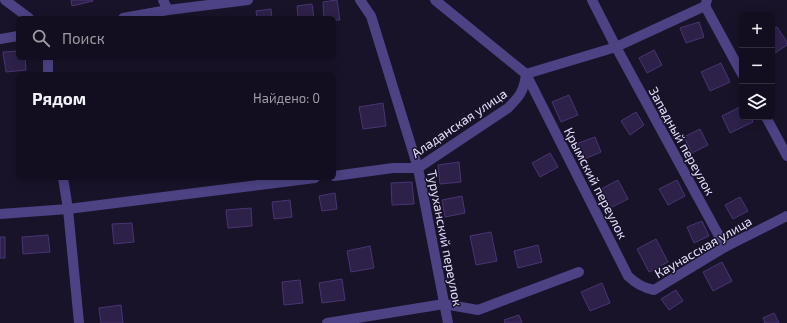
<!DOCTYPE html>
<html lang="ru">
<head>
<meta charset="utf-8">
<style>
  :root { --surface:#130e1f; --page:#201c2c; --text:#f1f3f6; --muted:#9d9ca4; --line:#322e3d }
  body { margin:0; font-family:"Exo 2",sans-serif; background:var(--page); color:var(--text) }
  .controls { position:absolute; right:12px; top:12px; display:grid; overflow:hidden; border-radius:6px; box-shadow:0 2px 10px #0003 }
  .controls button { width:36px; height:36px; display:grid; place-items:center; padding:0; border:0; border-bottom:1px solid var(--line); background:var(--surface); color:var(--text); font:20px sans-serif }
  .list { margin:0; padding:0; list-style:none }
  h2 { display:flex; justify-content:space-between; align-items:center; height:52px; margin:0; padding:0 16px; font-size:17px }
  h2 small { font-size:13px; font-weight:400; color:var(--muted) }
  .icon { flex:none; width:22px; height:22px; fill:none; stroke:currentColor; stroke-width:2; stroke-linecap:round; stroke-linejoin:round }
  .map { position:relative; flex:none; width:787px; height:323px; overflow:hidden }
  .search { position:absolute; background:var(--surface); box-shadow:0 2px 10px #0003; left:16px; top:16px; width:320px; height:44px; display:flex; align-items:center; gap:10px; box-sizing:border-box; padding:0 14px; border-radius:6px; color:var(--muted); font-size:15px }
  .panel { position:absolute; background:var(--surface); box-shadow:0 2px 10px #0003; left:16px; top:72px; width:320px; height:108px; border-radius:6px }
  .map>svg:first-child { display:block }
</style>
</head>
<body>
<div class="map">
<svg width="787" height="323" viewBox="0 0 787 323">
  <rect width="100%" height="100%" fill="#191329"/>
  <g fill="#2d2149" stroke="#483573">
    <path d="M 71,0 L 92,0 L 93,1 L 72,6 Z"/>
    <path d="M 337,0 L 340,20 L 334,20 L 334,18 L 324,18 L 323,2 Z"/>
    <path d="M 312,4 L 314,18 L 298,18 L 297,6 Z"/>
    <path d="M 271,9 L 272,18 L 257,18 L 256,11 Z"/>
    <path d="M 699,22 L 704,37 L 686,43 L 680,28 Z"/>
    <path d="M 777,27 L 787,42 L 787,45 L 772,55 L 772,30 Z"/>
    <path d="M 654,50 L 662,65 L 647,73 L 639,58 Z"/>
    <path d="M 18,51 L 18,58 L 25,58 L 26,70 L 6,72 L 3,52 Z"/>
    <path d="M 721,63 L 730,82 L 710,91 L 701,72 Z"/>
    <path d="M 569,95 L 578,115 L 561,122 L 552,102 Z"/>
    <path d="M 383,103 L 386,126 L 363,129 L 359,107 Z"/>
    <path d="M 742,106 L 742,117 L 751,117 L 753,122 L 730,133 L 722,116 Z"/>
    <path d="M 636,112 L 644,125 L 630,135 L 621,121 Z"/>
    <path d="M 700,129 L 708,145 L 692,153 L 684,137 Z"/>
    <path d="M 595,137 L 601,152 L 580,161 L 573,145 Z"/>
    <path d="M 550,153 L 558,167 L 540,177 L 532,163 Z"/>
    <path d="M 459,162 L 461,182 L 440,184 L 438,165 Z"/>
    <path d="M 618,180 L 628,199 L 610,208 L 601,189 Z"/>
    <path d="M 677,180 L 685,196 L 668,205 L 659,189 Z"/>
    <path d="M 412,182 L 414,204 L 392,205 L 391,183 Z"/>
    <path d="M 335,193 L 337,209 L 322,211 L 319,196 Z"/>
    <path d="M 462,196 L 465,213 L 445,217 L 442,200 Z"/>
    <path d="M 740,197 L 748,211 L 733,219 L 725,205 Z"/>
    <path d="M 290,200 L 292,217 L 274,219 L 272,202 Z"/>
    <path d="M 251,208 L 252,226 L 228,228 L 226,210 Z"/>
    <path d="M 702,221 L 709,236 L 694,243 L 687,227 Z"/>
    <path d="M 132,223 L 134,242 L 114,244 L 112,224 Z"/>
    <path d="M 491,232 L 497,261 L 476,265 L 470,236 Z"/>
    <path d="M 48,235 L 50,252 L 23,254 L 22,237 Z"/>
    <rect x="0" y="237" width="5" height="21"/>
    <path d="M 656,239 L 668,262 L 649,272 L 637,249 Z"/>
    <path d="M 538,245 L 542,262 L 518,268 L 514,251 Z"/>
    <path d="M 370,246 L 374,268 L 351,272 L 347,251 Z"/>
    <path d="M 722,262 L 732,281 L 713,291 L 703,272 Z"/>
    <path d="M 342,279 L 345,300 L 322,303 L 319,283 Z"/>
    <path d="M 300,280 L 303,303 L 284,305 L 282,282 Z"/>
    <path d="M 602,283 L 610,303 L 590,311 L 581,292 Z"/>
    <path d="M 676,290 L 683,301 L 669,310 L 661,299 Z"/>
    <path d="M 121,305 L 123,323 L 101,323 L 99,308 Z"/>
    <path d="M 774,313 L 779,323 L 765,323 L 763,318 Z"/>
    <path d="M 519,315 L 522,323 L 505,323 L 504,320 Z"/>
  </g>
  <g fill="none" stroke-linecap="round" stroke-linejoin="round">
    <g stroke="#4c4284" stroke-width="10">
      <path d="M 5,0 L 29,18"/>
      <path d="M 163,0 L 168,10"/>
      <path d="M 360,0 L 371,16 L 418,168 L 448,323"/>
      <path d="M 435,0 L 526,74 L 628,276 C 636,284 644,288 654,290 L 725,247 L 787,216"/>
      <path d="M 592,0 L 616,47 L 725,247"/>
      <path d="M 705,6 L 742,74"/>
      <path d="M 123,18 L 168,10 L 248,0"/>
      <path d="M 0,39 L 18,36"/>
      <path d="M 48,58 L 48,74"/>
      <path d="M 766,117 L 787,156"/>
      <path d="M 334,176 L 393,168 L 418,168 L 508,108 C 520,96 524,91 526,74 L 616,47 L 705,6 L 707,0"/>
      <path d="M 63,178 L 68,209 L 79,323"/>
      <path d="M 0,214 L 68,209 L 315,178"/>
      <path d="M 327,323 L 444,304 L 478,310 L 579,272"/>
    </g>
  </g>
  <g text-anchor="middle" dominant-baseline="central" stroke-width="3" stroke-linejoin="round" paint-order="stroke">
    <g font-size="13" fill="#e5defc" stroke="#191329">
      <text transform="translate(459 123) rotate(-34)">Аладанская улица</text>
      <text transform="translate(682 141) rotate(61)">Западный переулок</text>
      <text transform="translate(596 183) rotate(63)">Крымский переулок</text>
      <text transform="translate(445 238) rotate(79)">Туруханский переулок</text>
      <text transform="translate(703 247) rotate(-30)">Каунасская улица</text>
    </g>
  </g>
</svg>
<div class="controls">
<button>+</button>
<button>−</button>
<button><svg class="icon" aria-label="layers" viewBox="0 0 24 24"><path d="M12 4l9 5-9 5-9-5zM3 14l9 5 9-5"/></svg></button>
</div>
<div class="search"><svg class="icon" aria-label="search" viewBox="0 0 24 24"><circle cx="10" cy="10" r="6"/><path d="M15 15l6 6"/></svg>Поиск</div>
<section class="panel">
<h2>Рядом<small>Найдено: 0</small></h2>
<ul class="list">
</ul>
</section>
</div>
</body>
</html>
